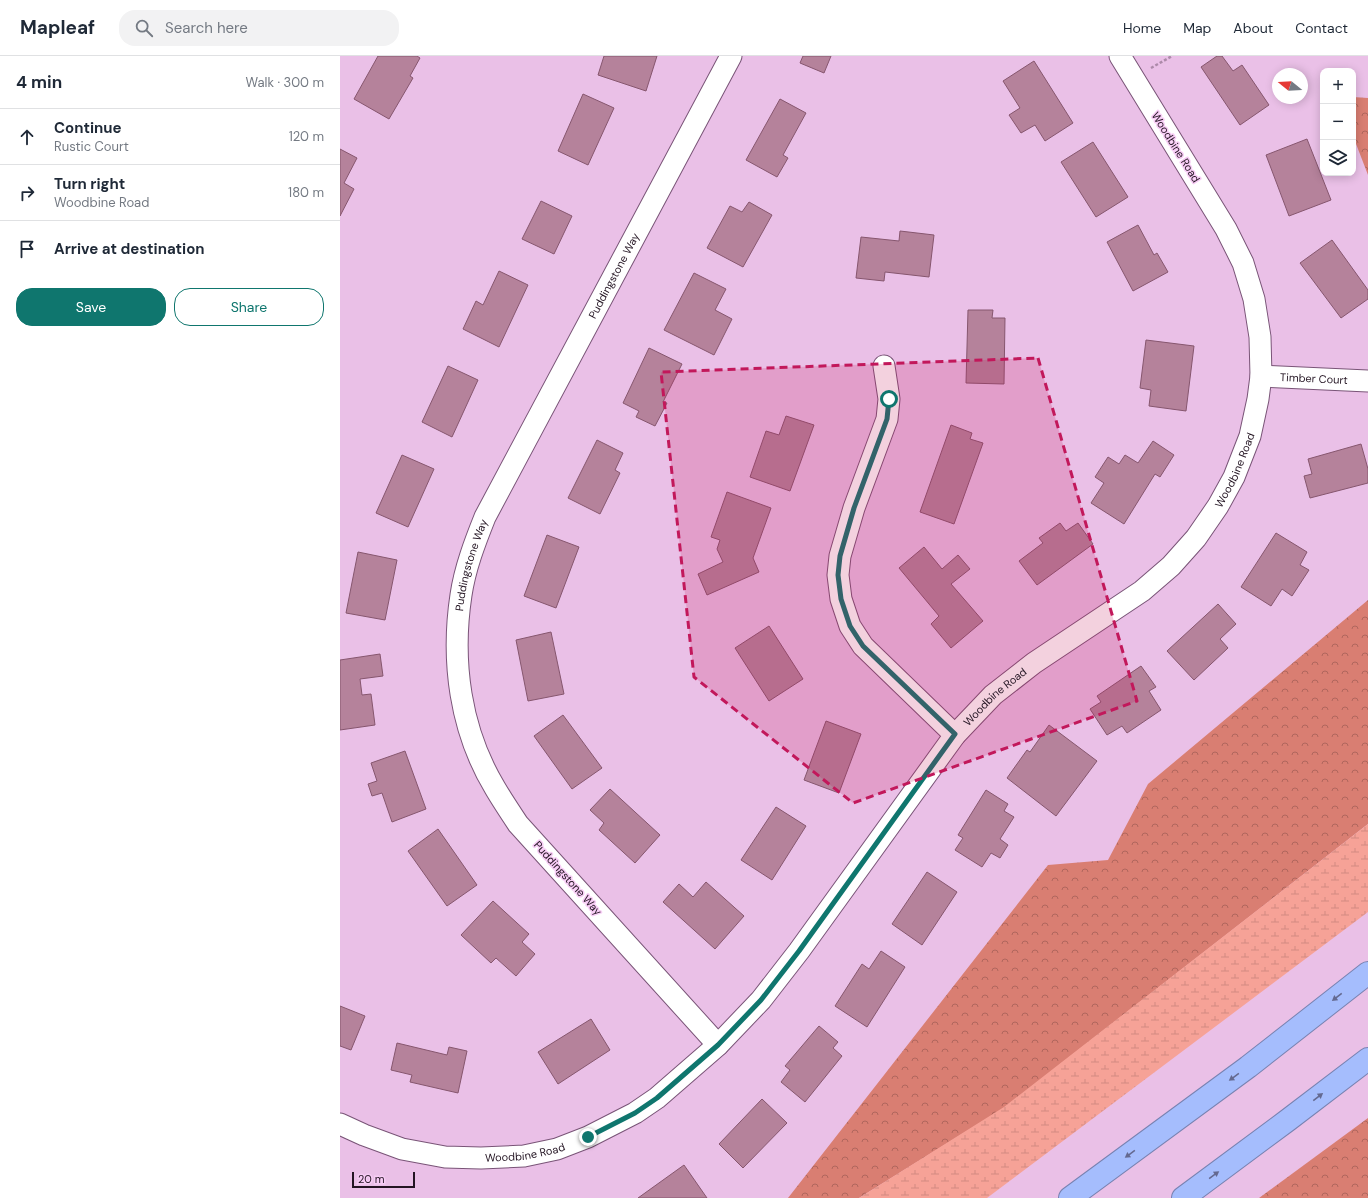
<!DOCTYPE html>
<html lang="en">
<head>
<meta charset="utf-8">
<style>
  :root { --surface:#fff; --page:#f2f2f3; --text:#1f2937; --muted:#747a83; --line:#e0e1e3; --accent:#0f766e }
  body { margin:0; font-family:"DM Sans",sans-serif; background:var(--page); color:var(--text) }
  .controls { position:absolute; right:12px; top:12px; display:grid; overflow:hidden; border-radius:8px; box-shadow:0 2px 10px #0003 }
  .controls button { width:36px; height:36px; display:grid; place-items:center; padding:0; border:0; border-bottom:1px solid var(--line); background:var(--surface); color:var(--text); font:20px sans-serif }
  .compass { position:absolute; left:932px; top:12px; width:36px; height:36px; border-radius:50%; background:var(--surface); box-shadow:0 2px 10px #0003; rotate:288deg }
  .scale { position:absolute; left:12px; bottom:10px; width:63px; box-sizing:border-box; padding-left:4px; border:2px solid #241523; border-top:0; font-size:11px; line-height:14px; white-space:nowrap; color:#241523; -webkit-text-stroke:3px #f7ccf5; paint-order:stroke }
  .stop { position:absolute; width:12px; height:12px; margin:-9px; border:3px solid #0f766e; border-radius:50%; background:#fff }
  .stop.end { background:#0f766e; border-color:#fff; box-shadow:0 1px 4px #0008 }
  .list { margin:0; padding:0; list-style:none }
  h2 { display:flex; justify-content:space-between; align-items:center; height:52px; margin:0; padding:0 16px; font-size:17px }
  h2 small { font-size:13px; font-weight:400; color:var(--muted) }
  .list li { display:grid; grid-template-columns:26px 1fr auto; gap:12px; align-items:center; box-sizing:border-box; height:56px; padding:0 16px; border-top:1px solid var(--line) }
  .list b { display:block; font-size:15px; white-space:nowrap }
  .list p { margin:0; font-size:13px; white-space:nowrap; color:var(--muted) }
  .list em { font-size:13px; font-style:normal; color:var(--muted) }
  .actions { display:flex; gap:8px; padding:12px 16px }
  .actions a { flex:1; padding:9px 0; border:1px solid var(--accent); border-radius:16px; text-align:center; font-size:14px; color:var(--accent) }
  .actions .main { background:var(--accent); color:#fff }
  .icon { flex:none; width:22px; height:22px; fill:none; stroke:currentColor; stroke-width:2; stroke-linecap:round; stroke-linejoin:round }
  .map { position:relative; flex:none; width:1028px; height:1142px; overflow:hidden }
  header { display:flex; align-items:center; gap:24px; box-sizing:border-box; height:56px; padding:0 20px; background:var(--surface); border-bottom:1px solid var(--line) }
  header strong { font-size:19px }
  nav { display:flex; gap:22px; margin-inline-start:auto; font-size:14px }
  .search { width:280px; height:36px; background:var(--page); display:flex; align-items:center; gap:10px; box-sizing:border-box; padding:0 14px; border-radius:16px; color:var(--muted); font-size:15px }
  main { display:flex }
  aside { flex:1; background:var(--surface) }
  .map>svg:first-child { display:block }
</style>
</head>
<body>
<header>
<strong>Mapleaf</strong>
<div class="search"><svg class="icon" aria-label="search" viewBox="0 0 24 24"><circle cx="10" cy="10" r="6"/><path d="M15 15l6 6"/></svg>Search here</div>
<nav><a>Home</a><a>Map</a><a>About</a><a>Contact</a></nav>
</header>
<main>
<aside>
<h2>4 min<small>Walk · 300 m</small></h2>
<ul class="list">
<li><svg class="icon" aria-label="ahead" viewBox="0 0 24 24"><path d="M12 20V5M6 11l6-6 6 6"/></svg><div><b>Continue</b><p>Rustic Court</p></div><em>120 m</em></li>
<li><svg class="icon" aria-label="right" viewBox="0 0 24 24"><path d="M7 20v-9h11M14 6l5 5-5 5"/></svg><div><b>Turn right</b><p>Woodbine Road</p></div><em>180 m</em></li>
<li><svg class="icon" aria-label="arrive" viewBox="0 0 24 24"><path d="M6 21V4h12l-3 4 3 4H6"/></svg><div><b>Arrive at destination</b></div></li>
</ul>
<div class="actions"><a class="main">Save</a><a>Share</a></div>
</aside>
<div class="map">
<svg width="1028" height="1142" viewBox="0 0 1028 1142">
  <defs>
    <pattern id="forest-crowns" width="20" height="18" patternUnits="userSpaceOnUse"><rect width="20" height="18" fill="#d97e72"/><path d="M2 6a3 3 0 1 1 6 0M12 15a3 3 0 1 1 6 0" fill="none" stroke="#b0665d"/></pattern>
    <pattern id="wetland-marsh" width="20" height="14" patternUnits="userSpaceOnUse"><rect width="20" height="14" fill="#f6a297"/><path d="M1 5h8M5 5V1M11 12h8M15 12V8" fill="none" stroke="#d38b82"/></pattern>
  </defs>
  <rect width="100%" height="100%" fill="#eac0e7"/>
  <g fill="url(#forest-crowns)">
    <path d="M 1013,41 L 1028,42 L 1028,119 L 1013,80 Z"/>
    <path d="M 1028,544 L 1028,768 L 664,1052 L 519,1142 L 448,1142 L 708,809 L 768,804 L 808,728 Z"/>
    <path d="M 1028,1062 L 1028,1142 L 919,1142 Z"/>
  </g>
  <path fill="url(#wetland-marsh)" d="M 1028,768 L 1028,856 L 647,1142 L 519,1142 L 664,1051 Z"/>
  <g fill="#b5829b" stroke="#86566e">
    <path d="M 38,0 L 77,0 L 80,2 L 70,20 L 73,22 L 49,63 L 14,43 Z"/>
    <path d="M 264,0 L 317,0 L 306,35 L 258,19 Z"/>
    <path d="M 463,0 L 491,0 L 484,17 L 460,7 Z"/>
    <path d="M 877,0 L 882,0 L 893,15 L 902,9 L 929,49 L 900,69 L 861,11 Z"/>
    <path d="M 694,5 L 733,67 L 705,85 L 695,69 L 681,77 L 669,59 L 680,52 L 663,25 Z"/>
    <path d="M 243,38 L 274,52 L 248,109 L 218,95 Z"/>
    <path d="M 440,43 L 466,57 L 443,99 L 448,102 L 437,121 L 406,104 Z"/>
    <path d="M 967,83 L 991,144 L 949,160 L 926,99 Z"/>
    <path d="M 753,86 L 788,141 L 756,161 L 721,106 Z"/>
    <path d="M 0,93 L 17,102 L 4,127 L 14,133 L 0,160 Z"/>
    <path d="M 201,145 L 232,160 L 214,198 L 182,183 Z"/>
    <path d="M 409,146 L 432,159 L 403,211 L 367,192 L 390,150 L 402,156 Z"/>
    <path d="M 798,169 L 814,199 L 817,197 L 828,216 L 793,235 L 767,186 Z"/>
    <path d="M 560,175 L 594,179 L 589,221 L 545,216 L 544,225 L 516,222 L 521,181 L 559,185 Z"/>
    <path d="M 992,184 L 1028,234 L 1028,243 L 1001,262 L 960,207 Z"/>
    <path d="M 159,215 L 188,229 L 159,291 L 123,273 L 136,245 L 143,249 Z"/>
    <path d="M 354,217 L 386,233 L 375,254 L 392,263 L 374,299 L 324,274 Z"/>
    <path d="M 628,254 L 653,254 L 652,262 L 665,262 L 664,328 L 626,327 Z"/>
    <path d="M 806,284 L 854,290 L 846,355 L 809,350 L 811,334 L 800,332 Z"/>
    <path d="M 309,292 L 342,308 L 323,346 L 327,347 L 315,370 L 296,361 L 299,355 L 283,347 Z"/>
    <path d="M 108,310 L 138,324 L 112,381 L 82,366 Z"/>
    <path d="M 446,360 L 474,369 L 450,435 L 410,421 L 426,375 L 439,379 Z"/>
    <path d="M 611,369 L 632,377 L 630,383 L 643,387 L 614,468 L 580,456 Z"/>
    <path d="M 257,384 L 283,397 L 275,414 L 280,417 L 260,458 L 228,442 Z"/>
    <path d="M 813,385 L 834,399 L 820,421 L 815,418 L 784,468 L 751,447 L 764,427 L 755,421 L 768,401 L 779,408 L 785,399 L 798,407 Z"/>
    <path d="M 1021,388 L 1028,413 L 1028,427 L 970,442 L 964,420 L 972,418 L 968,403 Z"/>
    <path d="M 62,399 L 94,413 L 68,471 L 36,457 Z"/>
    <path d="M 387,436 L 431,452 L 413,502 L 419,516 L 367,539 L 358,518 L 383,506 L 377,493 L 380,484 L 371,481 Z"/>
    <path d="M 720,467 L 726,475 L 738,467 L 753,488 L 697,529 L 679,505 L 703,487 L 699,482 Z"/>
    <path d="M 936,477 L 967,496 L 960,509 L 969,514 L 952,540 L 942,533 L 931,550 L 901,531 Z"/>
    <path d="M 207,479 L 239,491 L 216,552 L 184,540 Z"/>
    <path d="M 584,491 L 602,513 L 618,499 L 630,513 L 611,528 L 643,565 L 611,592 L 591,568 L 599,560 L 559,512 Z"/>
    <path d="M 18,496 L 57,504 L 45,564 L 6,557 Z"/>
    <path d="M 878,548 L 896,568 L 880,583 L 888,592 L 854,624 L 827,595 Z"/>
    <path d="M 429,570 L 463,623 L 429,645 L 395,592 Z"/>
    <path d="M 211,576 L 224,638 L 188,645 L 176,584 Z"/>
    <path d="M 40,598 L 43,620 L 20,623 L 22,639 L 31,638 L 35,669 L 0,674 L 0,604 Z"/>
    <path d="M 801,610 L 816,631 L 809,635 L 821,654 L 787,677 L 782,670 L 767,679 L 750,653 L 761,646 L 757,640 Z"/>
    <path d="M 223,659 L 262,712 L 232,733 L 194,680 Z"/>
    <path d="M 486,665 L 521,678 L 499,737 L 464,724 Z"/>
    <path d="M 709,669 L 757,705 L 716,760 L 667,722 L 687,694 L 690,696 Z"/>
    <path d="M 65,695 L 86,753 L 52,766 L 42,737 L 32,740 L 28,728 L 37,725 L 31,707 Z"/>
    <path d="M 270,733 L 320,779 L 295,807 L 259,774 L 264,767 L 250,754 Z"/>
    <path d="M 646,734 L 668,748 L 664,755 L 674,761 L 660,783 L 668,789 L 660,802 L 651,797 L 642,811 L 615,794 L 623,782 L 618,779 Z"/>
    <path d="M 436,751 L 466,770 L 432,824 L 401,804 Z"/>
    <path d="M 98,773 L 137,829 L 107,850 L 68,795 Z"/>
    <path d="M 587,816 L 617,836 L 582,889 L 552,868 Z"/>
    <path d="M 366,826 L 404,860 L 375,893 L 323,846 L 339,828 L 353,841 Z"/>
    <path d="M 153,845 L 189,878 L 182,886 L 195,898 L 176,920 L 156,902 L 151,907 L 121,879 Z"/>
    <path d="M 541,895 L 565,911 L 527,971 L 495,950 L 522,908 L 529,913 Z"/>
    <path d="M 0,950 L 25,960 L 11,994 L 0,990 Z"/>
    <path d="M 251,963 L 270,994 L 218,1028 L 198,996 Z"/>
    <path d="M 479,970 L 498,986 L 493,992 L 502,1000 L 465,1046 L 441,1026 L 450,1014 L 445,1010 Z"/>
    <path d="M 57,987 L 107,999 L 109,991 L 127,995 L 118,1037 L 70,1026 L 72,1019 L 51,1014 Z"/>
    <path d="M 422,1043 L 447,1067 L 403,1112 L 379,1088 Z"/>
    <path d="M 344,1109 L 367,1142 L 298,1142 Z"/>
  </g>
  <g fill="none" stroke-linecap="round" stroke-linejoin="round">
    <g stroke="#795477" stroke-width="23">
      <g id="minor">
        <path d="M 544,310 L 549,343 L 547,363 L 514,452 L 500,500 L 498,519 L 501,543 L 510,570 L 523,590 L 615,679"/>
        <path id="s1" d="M 921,320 L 1028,325"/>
        <path id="s2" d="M 378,989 L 178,768 C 170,756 162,744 155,732 C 120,674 111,605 121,539 C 125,512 135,486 145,461 L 391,0"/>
        <path id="s3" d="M 0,1068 L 24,1079 L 62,1093 L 105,1101 L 141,1102 L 184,1100 L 217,1093 L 248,1081 L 295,1057 L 317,1042 L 378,989 L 421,944 L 459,895 L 615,679 L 653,639 L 694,607 L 802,535 L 831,510 L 856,482 L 878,450 L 894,421 L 910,380 L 918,343 L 921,320 L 920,281 L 914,243 L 903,207 L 886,173 L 780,0"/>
      </g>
    </g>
    <g stroke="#7882b1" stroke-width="24">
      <g id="motorway">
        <path d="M 730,1142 L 908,1011 L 1028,917"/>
        <path d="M 843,1142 L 948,1064 L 1028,1003"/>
      </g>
    </g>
    <path stroke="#ac8aa9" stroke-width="2.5" stroke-dasharray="3 2" stroke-linecap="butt" d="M 811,12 L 832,0"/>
    <use href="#minor" stroke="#fff" stroke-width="21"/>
    <use href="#motorway" stroke="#a5bdfd" stroke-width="22"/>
  </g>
  <defs><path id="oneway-solid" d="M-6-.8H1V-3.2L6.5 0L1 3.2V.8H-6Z"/></defs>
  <g fill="#646990">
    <use href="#oneway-solid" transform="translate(997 941) rotate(142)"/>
    <use href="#oneway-solid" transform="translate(894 1021) rotate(144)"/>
    <use href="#oneway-solid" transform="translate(978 1041) rotate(-38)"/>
    <use href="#oneway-solid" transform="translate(790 1098) rotate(144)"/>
    <use href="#oneway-solid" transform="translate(874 1119) rotate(-36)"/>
  </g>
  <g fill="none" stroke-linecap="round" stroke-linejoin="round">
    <path stroke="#0f766e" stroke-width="5" d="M 248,1081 L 295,1057 L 317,1042 L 378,989 L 421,944 L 459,895 L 615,678 L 523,590 L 510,570 L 501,543 L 498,519 L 500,500 L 514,452 L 547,363 L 549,343"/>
  </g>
  <path fill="#c2185b" fill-opacity="0.2" stroke="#c2185b" stroke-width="3" stroke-dasharray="8 5" stroke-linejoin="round" d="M 698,302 L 797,645 L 513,747 L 354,621 L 321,316 Z"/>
  <g text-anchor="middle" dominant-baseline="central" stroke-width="3" stroke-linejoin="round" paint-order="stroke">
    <g font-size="11" fill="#241523" stroke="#f7ccf5">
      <text transform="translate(836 91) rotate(58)">Woodbine Road</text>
      <text stroke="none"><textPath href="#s2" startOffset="896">Puddingstone Way</textPath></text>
      <text stroke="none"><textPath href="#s1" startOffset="53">Timber Court</textPath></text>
      <text stroke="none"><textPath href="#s3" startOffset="1199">Woodbine Road</textPath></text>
      <text stroke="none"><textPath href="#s2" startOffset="572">Puddingstone Way</textPath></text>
      <text stroke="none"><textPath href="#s3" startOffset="863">Woodbine Road</textPath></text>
      <text transform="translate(228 822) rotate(48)">Puddingstone Way</text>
      <text stroke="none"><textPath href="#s3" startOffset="191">Woodbine Road</textPath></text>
    </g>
  </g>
</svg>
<div class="controls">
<button>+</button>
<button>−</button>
<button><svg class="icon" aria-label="layers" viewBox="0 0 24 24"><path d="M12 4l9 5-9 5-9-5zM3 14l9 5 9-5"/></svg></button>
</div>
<svg class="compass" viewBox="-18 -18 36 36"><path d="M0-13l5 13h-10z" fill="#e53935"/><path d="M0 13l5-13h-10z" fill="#747a83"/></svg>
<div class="scale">20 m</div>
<div class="stop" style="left:549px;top:343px"></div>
<div class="stop end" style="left:248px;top:1081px"></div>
</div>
</main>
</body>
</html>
